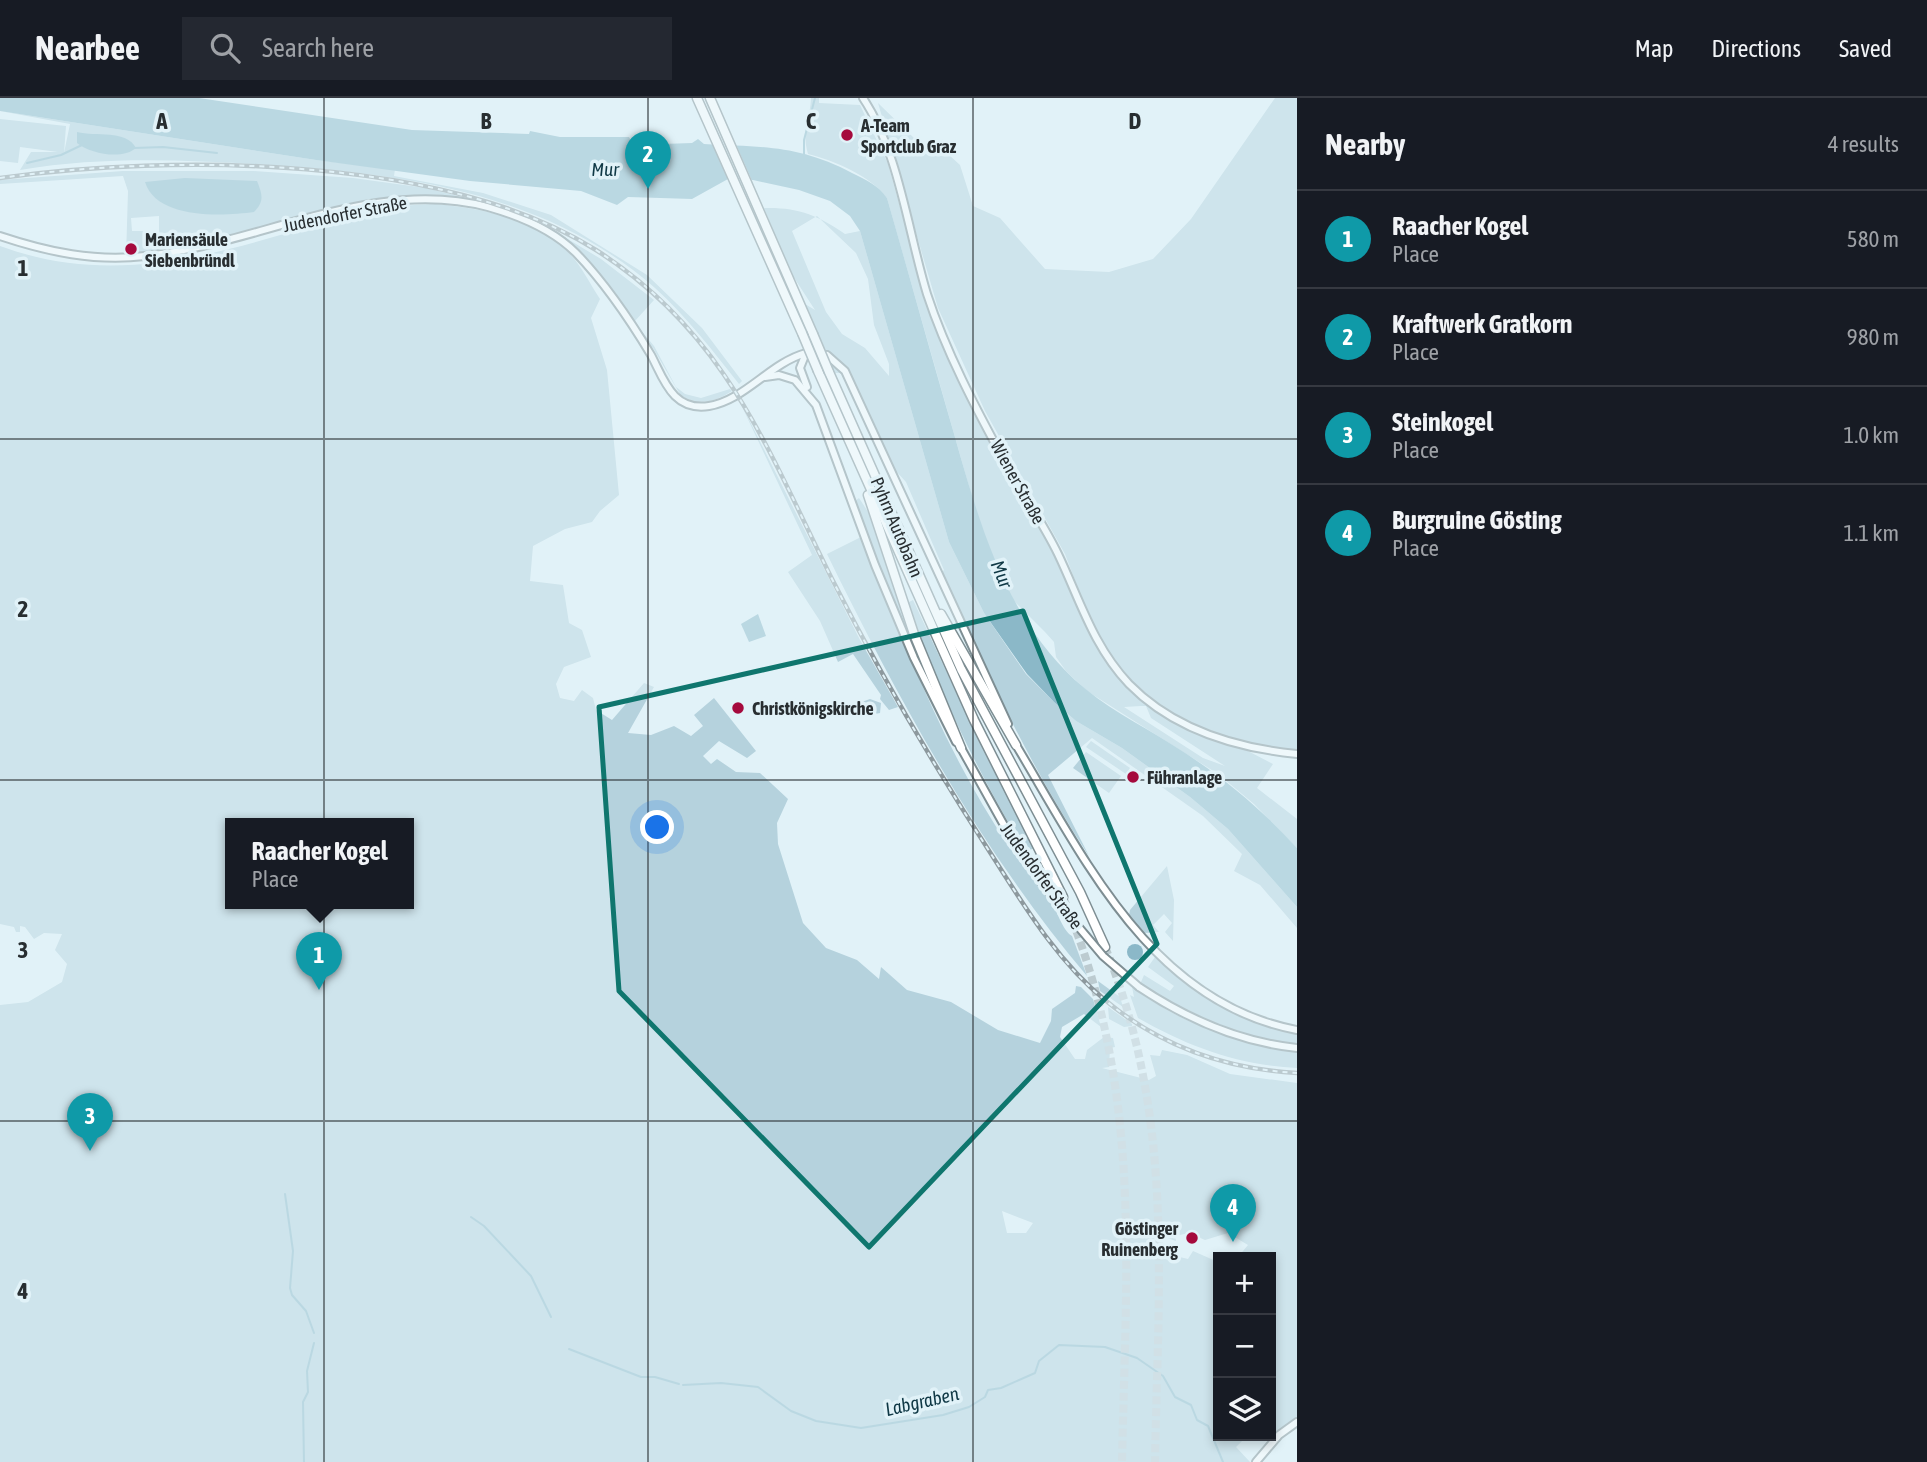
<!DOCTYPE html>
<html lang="en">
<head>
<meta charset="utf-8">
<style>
  :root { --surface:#171b24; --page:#242831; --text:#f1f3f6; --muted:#9ea1a6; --line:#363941; --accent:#cf8aa3 }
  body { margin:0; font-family:"Asap Condensed",sans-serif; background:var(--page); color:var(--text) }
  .controls { position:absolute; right:21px; bottom:21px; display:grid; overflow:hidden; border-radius:0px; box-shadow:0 4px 10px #0003 }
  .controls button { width:63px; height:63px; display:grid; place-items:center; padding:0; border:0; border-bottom:2px solid var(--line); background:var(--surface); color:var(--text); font:35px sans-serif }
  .you { position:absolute; left:658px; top:730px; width:24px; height:24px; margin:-18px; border:5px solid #fff; border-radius:50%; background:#1a73e8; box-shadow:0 0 0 10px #1a73e833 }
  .badge { display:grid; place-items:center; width:46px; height:46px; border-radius:50%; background:var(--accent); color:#fff; font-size:23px; font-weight:700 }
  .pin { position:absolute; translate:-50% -58px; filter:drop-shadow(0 2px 4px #0008) }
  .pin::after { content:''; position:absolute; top:37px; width:24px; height:21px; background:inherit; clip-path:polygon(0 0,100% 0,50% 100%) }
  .popup { position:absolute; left:225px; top:720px; width:189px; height:91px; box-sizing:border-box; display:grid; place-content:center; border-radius:0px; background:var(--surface); filter:drop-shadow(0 2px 5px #0005); font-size:23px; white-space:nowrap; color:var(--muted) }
  .popup b { font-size:26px; color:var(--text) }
  .popup::after { content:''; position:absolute; left:50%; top:100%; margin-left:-14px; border:14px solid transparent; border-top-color:var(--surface) }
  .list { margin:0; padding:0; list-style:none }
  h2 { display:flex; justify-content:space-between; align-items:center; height:91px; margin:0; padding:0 28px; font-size:30px }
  h2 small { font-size:23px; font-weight:400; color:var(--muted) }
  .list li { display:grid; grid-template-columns:46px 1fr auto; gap:21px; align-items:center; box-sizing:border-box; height:98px; padding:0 28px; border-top:2px solid var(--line) }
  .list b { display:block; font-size:26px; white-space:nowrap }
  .list p { margin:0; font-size:23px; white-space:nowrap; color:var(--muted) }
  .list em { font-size:23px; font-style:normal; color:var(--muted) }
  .icon { flex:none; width:38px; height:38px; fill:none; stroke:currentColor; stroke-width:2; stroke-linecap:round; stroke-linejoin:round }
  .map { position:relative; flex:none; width:1297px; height:1364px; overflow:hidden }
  header { display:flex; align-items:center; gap:42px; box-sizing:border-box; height:98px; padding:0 35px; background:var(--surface); border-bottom:2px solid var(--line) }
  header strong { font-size:33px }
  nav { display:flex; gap:38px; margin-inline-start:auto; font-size:24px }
  .search { width:490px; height:63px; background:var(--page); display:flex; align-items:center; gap:18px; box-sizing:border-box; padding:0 24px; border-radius:0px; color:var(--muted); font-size:26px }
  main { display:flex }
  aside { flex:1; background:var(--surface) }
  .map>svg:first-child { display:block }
</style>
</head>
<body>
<header>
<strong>Nearbee</strong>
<div class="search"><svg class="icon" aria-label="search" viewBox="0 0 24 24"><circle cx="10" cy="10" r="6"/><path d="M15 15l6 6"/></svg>Search here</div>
<nav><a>Map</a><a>Directions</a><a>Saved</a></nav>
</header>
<main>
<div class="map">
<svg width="1297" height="1364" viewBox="0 0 1297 1364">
  <rect width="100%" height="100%" fill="#e1f2f8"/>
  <g fill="#b5d2dd" fill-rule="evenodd">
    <path d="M 811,0 L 819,0 L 819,5 L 860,7 L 888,66 L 926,202 L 976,315 L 1044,436 L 1093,543 L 1117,577 L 1092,527 L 1065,456 L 985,313 L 938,210 L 878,5 L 915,41 L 937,46 L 960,67 L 973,108 L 1000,120 L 1045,171 L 1109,174 L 1153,161 L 1191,121 L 1275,0 L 1297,0 L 1297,656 L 1197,634 L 1246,652 L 1273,666 L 1257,690 L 1297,721 L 1297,750 L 1254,706 L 1218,676 L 1087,593 L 1066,573 L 1056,559 L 1054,544 L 1045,534 L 1013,502 L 984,441 L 887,100 C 871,78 833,62 808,56 C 801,31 810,24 811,0 ZM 1141,608 L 1146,608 L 1151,620 L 1225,668 L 1203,660 L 1124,609 Z"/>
    <path d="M 0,13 L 316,62 L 395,71 L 394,78 L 483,95 L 551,117 L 647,177 L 702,230 L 742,283 L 739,286 C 712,252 687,219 655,190 C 547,95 405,76 269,67 C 185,62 104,58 20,72 L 31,54 L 58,54 L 20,49 L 18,65 L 0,63 L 0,21 L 66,28 L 64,55 L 70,26 Z"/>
    <path d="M 123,73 L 254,73 L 353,80 L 426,90 L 498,108 L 437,99 L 361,109 L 231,142 L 126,160 L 128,93 L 123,78 L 0,86 L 0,82 ZM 159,118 L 159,133 L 132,133 L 131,120 Z"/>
    <path d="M 435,106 C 480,110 537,120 570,156 C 582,169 590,186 600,201 L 591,220 L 607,272 L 619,397 L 600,413 L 592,424 L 565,431 L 533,448 L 530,483 L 563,487 L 569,525 L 582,532 L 591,559 L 564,569 L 556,586 L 560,600 L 574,603 L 582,592 L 593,600 L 596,612 L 612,622 L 644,585 L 654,589 L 628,635 L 651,637 L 674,628 L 691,638 L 703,628 L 694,617 L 714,600 L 756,653 L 747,660 L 719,643 L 703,658 L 711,666 L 717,661 L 736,674 L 760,675 L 788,701 L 777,725 L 778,746 L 803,825 L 826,850 L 857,862 L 879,881 L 881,869 L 907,892 L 951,904 L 998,932 L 1040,945 L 1051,923 L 1052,911 L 1075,895 L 1076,888 L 1081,889 L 1093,901 L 1101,929 L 1084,916 L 1062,929 L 1060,939 L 1075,961 L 1085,961 L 1087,952 L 1104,939 L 1113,940 L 1115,949 L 1110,950 L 1109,969 L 1102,970 L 1149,982 L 1156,978 L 1150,957 L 1160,958 L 1162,952 L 1187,957 L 1230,976 L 1297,985 L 1297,1320 L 1268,1343 L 1261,1338 L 1271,1338 L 1271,1159 L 1238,1159 L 1248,1147 L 1228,1135 L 1205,1142 L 1189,1135 L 1175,1138 L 1176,1143 L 1164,1139 L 1151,1142 L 1150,1147 L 1155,1153 L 1188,1161 L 1193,1153 L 1218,1164 L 1218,1338 L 1247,1338 L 1236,1349 L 1250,1364 L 0,1364 L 0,907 L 28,904 L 62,884 L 67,866 L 55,852 L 62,836 L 44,835 L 34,841 L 25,829 L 20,828 L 20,834 L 16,834 L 14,829 L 0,826 L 0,148 C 108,188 208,159 314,127 C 338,120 362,112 387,109 C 403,107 419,107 435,106 ZM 230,726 L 408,726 L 408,806 L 230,806 ZM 1002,1113 L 1033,1125 L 1026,1135 L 1007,1135 Z"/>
    <path d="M 764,110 C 797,109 818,117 845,136 L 860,133 L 949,444 L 984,515 L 1026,576 L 1054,604 L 1076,623 L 1122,650 L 1190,699 L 1228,731 L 1297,809 L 1297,830 L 1260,787 L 1234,773 L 1242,756 L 1203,718 L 1092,640 L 1048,677 L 1089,758 C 1030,669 985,571 941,475 L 944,472 L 906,384 L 895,372 L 888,374 L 842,275 L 835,275 L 805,206 L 815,212 L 791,175 ZM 817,118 L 856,155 L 868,181 L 874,227 L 889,266 L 889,278 L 865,250 L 842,236 L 826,214 L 792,133 Z"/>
    <path d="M 556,134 L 601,161 L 654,202 L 634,224 L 654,248 L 676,289 L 685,296 L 701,300 L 730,291 L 732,293 C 715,304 700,308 681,298 L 653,250 L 647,247 L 610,193 Z"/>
    <path d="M 738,300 L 860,542 L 898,609 L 889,612 L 880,601 L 881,597 L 853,556 L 838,564 L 820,523 L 788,474 L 812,457 Z"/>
    <path d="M 859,400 L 874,423 L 925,574 L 923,575 L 881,477 L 855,403 Z"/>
    <path d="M 863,438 C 902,544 945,653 1008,747 C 1021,766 1037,784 1050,802 C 1057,812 1062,832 1072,838 L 1087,878 C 981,753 899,603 827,456 Z"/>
    <path d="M 913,502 L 983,652 L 1034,750 L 1026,754 C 977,674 939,593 907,505 Z"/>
    <path d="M 870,601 L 881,605 L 880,615 L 870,617 L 856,606 Z"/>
    <path d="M 1091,643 L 1130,670 L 1126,676 L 1086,649 Z"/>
    <path d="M 1086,654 L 1121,678 L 1109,695 L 1073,670 Z"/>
    <path d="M 1167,768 L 1174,802 L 1173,843 L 1165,834 L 1172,825 L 1164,816 L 1153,827 L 1159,834 L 1144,835 L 1129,817 L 1130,812 Z"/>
    <path d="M 1155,859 C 1194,896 1244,925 1297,935 L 1297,947 C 1242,940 1195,918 1147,890 L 1141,884 L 1144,877 L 1170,893 L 1174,888 L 1148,869 Z"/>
    <path d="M 1098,883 L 1120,899 L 1123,909 L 1100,893 Z"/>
    <path d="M 1132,889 C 1181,926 1237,945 1297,954 L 1297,970 C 1238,967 1189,949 1138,920 L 1130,897 L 1134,899 Z"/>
    <path d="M 1108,909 L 1132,926 L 1132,928 L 1124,929 L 1109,921 Z"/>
  </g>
  <g fill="#8bb8c8">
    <path d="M 0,0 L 199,0 L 412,32 L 529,36 L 530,33 L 560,39 L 629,39 L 633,47 L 692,45 L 698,41 L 704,46 C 762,49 799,47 852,75 C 866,82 878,87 887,100 C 907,169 926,239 946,308 C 975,407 997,509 1075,582 C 1103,608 1138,625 1171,646 C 1218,675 1260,709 1297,750 L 1297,809 L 1228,731 L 1190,699 L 1122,650 L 1076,623 L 1054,604 L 1027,576 L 984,515 L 949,444 L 860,133 L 850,118 L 830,103 L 799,92 L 753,82 L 728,81 L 692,101 L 628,99 L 617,107 L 581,93 L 470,83 L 316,62 L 0,13 Z"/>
    <path d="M 77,34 C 96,39 126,31 136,50 C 122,62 91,56 77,45 Z"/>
    <path d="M 185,80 L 257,83 C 262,96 265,103 254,114 C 223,118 157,122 145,84 Z"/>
    <path d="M 758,516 L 766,538 L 749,544 L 741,526 Z"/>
    <circle cx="1135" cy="854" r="8"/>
  </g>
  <path fill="#e1f2f8" d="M 713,43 L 735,44 L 753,85 L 732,85 Z"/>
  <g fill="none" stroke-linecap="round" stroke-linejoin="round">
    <g stroke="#8bb8c8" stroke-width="2">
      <path d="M 134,50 L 163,49 L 217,55"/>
      <path d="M 804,57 L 804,42 L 815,0"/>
      <path d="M 27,65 L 61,57 L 82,47"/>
      <path d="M 285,1096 L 293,1153 L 290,1190 L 292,1197 L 306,1213 L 314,1235"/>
      <path d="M 471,1119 L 484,1128 L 531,1178 L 551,1219"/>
      <path d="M 569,1251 L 641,1279 L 655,1279 L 679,1286"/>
      <path d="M 683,1287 L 721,1285 L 758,1289 L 791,1313 L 816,1323 L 861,1330 L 943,1317 L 969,1309 L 985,1299 L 988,1292 L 1001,1290 L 1035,1275 L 1039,1263 L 1059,1247 L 1105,1249 L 1137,1260 L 1163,1278 L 1175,1299 L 1191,1307 L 1197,1322 L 1208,1328 L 1223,1364"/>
      <path d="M 304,1364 L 303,1304 L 308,1294 L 307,1273 L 314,1245"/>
    </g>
    <g stroke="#bccbd0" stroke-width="8" stroke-dasharray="8 4" stroke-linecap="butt">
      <path d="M 1063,799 C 1143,989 1126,1163 1122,1364"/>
      <path d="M 1105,849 C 1175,1019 1158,1185 1155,1364"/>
    </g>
    <g stroke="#7e8e93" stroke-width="10">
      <g id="secondary">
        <path d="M 0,138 C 48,154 95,164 145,158 C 258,147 373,78 488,109 C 520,118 552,131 576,155 C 604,184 630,222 651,257 C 658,270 664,287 675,298 C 684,307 696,310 709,308 C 745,302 770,265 806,255"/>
        <path d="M 806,255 L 800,270 L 807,289"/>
        <path d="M 827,257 L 845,273 L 1008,626"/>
        <path d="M 765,279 L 779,277 L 795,282 L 816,307 L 875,467 L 914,560 L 956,644"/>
        <path d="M 1256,1364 L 1279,1337 L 1297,1324"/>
      </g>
    </g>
    <g stroke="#7e8e93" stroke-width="10">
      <g id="primary">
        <path d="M 863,0 C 899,54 908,134 927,196 C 946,254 976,311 1005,364 C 1022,395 1043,425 1058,456 C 1080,502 1093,548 1129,586 C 1173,631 1236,650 1297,656"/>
        <path d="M 1016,647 C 1085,762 1152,905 1297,932"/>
        <path d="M 961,650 L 1015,747 L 1044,788"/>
        <path d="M 1139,889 C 1187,921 1239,944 1297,950"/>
      </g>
    </g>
    <g stroke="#7e8e93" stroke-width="11">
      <g id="motorway">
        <path d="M 697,0 L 802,235"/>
        <path d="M 710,0 L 813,236"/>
        <path d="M 818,273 L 974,622 L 1063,799"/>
        <path d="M 829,274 L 961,571 L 1080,794 L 1105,849"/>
        <path d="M 868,397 L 914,536 L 961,650"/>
        <path d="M 941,516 L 1016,647"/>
      </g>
    </g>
    <use href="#secondary" stroke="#fff" stroke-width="6"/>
    <use href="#primary" stroke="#fff" stroke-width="6"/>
    <use href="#motorway" stroke="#fff" stroke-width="8"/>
    <g stroke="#8d999e" stroke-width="4.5">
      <path id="rail" d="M 0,80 C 172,56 446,57 596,152 C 725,234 767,350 831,479 C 880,576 934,668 993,759 C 1025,809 1058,864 1105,902 C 1160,948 1226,971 1297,975"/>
    </g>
    <use href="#rail" stroke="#e1f2f8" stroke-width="2" stroke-dasharray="5" stroke-linecap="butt"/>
    <g stroke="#7e8e93" stroke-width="10" stroke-linecap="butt">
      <path id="primary-bridge" d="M 1044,788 L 1103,858 L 1139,889"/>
    </g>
    <g stroke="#7e8e93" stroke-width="11" stroke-linecap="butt">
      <g id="motorway-bridge">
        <path d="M 802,235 L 818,273"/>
        <path d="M 813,236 L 829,274"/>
      </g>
    </g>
    <use href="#primary-bridge" stroke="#fff" stroke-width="6"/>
    <use href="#motorway-bridge" stroke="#fff" stroke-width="8"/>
  </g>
  <path d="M0 0H1297V1364H0ZM 1023,513 L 1157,846 L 869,1149 L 619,893 L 599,609 Z" fill="#e1f2f8" fill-opacity=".55" fill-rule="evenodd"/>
  <path fill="none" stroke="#0f766e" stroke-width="5" stroke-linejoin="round" d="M 1023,513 L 1157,846 L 869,1149 L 619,893 L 599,609 Z"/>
  <path fill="none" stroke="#282e31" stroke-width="2" stroke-opacity="0.55" d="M 324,0 L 324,1364M 648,0 L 648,1364M 973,0 L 973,1364M 0,341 L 1297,341M 0,682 L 1297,682M 0,1023 L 1297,1023"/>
  <g fill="#a50a3d" stroke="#e1f2f8" stroke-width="2.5">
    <circle cx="847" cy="37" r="7"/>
    <circle cx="131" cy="151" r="7"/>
    <circle cx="738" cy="610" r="7"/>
    <circle cx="1133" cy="679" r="7"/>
    <circle cx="1192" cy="1140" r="7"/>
  </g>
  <g text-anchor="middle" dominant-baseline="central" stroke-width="7" stroke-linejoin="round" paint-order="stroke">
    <g font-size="18" font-weight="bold" fill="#282e31" stroke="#e1f2f8" text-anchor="start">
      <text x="861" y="27">A-Team<tspan x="861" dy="21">Sportclub Graz</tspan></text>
      <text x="145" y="141">Mariensäule<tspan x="145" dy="21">Siebenbründl</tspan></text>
      <text x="752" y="610">Christkönigskirche</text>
      <text x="1147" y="679">Führanlage</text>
      <text x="1178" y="1130" text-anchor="end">Göstinger<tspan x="1178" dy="21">Ruinenberg</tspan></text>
    </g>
    <g font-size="18" fill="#282e31" stroke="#e1f2f8">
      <text transform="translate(345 116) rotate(-11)">Judendorfer Straße</text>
      <text transform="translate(1018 384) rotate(61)">Wiener Straße</text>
      <text transform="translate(897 429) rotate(67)">Pyhrn Autobahn</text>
      <text transform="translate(1042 778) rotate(54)">Judendorfer Straße</text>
    </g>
    <g font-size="19" font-style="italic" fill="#0f3845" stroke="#e1f2f8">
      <text x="605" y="71">Mur</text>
      <text transform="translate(1002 476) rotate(68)">Mur</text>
      <text transform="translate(922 1303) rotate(-13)">Labgraben</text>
    </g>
  </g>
  <g font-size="23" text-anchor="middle" font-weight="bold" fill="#282e31" stroke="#e1f2f8" stroke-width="7" stroke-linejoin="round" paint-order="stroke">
    <text x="162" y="31">A</text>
    <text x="486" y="31">B</text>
    <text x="811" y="31">C</text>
    <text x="1135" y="31">D</text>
    <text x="23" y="178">1</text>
    <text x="23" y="519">2</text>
    <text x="23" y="860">3</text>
    <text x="23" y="1201">4</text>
  </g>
</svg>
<div class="controls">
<button>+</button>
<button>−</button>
<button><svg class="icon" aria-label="layers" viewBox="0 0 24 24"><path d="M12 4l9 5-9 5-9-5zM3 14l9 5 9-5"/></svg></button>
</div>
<div class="you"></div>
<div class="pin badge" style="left:319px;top:892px;background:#0f9aa8">1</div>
<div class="popup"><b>Raacher Kogel</b>Place</div>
<div class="pin badge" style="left:648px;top:91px;background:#0f9aa8">2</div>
<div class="pin badge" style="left:90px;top:1053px;background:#0f9aa8">3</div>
<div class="pin badge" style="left:1233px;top:1144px;background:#0f9aa8">4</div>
</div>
<aside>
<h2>Nearby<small>4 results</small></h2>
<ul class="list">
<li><span class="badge" style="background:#0f9aa8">1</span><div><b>Raacher Kogel</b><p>Place</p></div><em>580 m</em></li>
<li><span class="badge" style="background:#0f9aa8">2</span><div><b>Kraftwerk Gratkorn</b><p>Place</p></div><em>980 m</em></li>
<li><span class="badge" style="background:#0f9aa8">3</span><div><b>Steinkogel</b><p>Place</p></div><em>1.0 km</em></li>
<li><span class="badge" style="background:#0f9aa8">4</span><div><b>Burgruine Gösting</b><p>Place</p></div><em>1.1 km</em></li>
</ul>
</aside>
</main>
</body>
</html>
